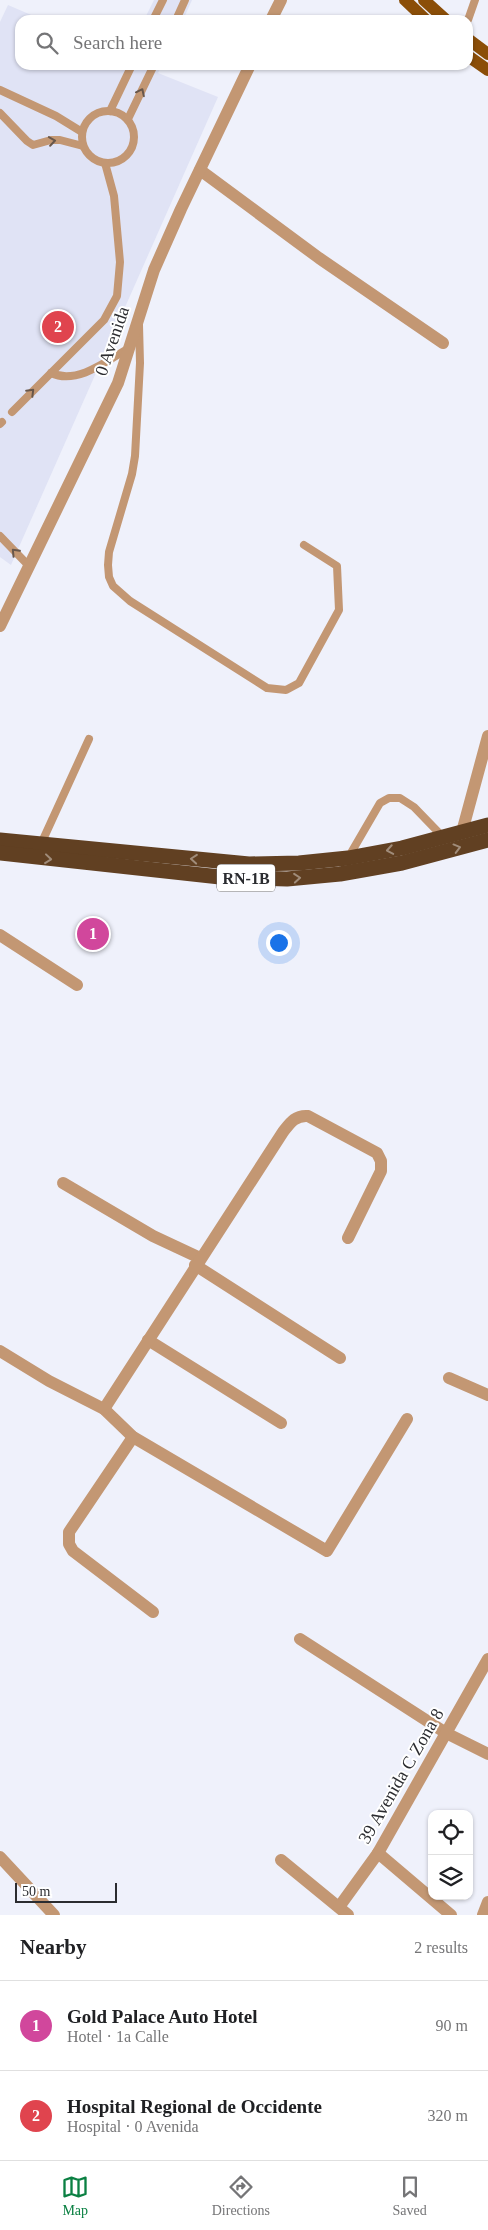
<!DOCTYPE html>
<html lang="en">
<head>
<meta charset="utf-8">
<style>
  :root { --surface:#fff; --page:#f2f2f2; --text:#202124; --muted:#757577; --line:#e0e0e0; --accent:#0b8043 }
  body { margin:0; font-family:Georgia,serif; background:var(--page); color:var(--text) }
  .controls { position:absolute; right:15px; bottom:15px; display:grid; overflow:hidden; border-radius:10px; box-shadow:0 1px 4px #0004 }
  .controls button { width:45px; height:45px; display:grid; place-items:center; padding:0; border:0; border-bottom:1px solid var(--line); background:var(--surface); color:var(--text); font:25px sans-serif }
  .scale { position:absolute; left:15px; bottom:12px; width:102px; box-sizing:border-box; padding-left:5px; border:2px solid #2b2c30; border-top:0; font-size:14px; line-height:18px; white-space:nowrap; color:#2b2c30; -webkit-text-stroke:4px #fff; paint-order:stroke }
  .you { position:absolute; left:278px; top:942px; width:18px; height:18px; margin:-12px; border:4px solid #fff; border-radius:50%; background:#1a73e8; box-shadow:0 0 0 8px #1a73e833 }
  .badge { display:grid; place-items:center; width:32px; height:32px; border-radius:50%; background:var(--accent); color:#fff; font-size:16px; font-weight:700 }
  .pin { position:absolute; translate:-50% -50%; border:2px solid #fff; box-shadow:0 1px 5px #0006 }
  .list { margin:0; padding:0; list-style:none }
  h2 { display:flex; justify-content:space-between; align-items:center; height:65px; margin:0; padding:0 20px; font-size:21px }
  h2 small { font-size:16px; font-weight:400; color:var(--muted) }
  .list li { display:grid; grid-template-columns:32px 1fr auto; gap:15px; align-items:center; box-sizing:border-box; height:90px; padding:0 20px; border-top:1px solid var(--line) }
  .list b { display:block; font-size:19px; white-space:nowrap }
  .list p { margin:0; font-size:16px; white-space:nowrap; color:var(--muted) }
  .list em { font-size:16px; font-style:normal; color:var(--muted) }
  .icon { flex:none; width:28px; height:28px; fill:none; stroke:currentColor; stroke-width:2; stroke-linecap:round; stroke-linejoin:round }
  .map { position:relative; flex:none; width:488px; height:1915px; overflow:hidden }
  .search { position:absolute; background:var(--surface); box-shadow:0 1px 4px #0004; left:15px; right:15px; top:15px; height:55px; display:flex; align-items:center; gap:12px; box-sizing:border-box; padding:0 18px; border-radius:15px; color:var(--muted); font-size:19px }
  .sheet { height:245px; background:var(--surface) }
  nav { display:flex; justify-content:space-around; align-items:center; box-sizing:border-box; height:70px; border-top:1px solid var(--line); background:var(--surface); font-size:14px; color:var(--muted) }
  nav a { display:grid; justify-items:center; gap:2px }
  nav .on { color:var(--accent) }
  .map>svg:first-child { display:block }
</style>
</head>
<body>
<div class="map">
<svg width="488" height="1915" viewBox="0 0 488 1915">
  <rect width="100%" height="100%" fill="#eff1fb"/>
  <g fill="#e0e3f5">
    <path d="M 154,0 L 192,0 L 183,20 L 144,20 Z"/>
    <path d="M 8,5 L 43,20 L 20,20 L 20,65 L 162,65 L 158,73 L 218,97 L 11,565 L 0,557 L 0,22 Z"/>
  </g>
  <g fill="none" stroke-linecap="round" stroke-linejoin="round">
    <g stroke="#c39773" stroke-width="8">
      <path d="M 153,20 L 163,0"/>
      <path d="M 176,20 L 185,0"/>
      <path d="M 468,20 L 475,0"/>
      <path d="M 0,90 L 56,116 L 82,132"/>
      <circle cx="108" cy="137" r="26"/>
      <path d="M 110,111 L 132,65"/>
      <path d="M 0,113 L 27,141 L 33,145 L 51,140 L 60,140 L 83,146"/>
      <path d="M 128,119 L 154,65"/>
      <path d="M 139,325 L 140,363 L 135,456 L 132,474 L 109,552 L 108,565 L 109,577 L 113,586 L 130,601 L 267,688 L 286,690 L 299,683 L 339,610 L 337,566 L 304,545"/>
      <path d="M 51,373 C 77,385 107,361 129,348"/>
      <path d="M 12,412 L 104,320 L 117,296 L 120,262 L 114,196 L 105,163"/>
      <path d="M 0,424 L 2,422"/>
      <path d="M 0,536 L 30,567"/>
      <path d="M 41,844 L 89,739"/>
      <path d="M 348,858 L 380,803 L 389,798 L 400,798 L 414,807 L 443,837"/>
    </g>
    <g stroke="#c39773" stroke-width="12">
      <path d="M 271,20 L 281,0"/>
      <path d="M 200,170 L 319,258 L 443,343"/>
      <path d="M 0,626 L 118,383 L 154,270 L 181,209 L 250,65"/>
      <path d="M 462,832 L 488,736"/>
      <path d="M 0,935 L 77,985"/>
      <path d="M 63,1183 L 153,1236 L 200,1258"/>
      <path d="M 195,1265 L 340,1358"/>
      <path d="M 148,1340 L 281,1423"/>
      <path d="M 0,1351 L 49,1381 L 104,1409 L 133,1437 L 327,1551 L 407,1419"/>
      <path d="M 449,1378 L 488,1395"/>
      <path d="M 104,1409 L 283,1132 C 290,1123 295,1115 308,1116 L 377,1153 L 381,1161 L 381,1171 L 348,1238"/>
      <path d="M 133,1437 L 69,1532 L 69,1544 L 73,1551 L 153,1612"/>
      <path d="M 300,1639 L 446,1733 L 488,1754"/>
      <path d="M 378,1853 L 451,1915"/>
      <path d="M 0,1857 L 54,1915"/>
      <path d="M 281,1860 L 348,1915"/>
      <path d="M 339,1907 L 378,1853 L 488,1659"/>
      <path d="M 483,1915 L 488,1902"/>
    </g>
    <g stroke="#8b4e08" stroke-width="12">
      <path d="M 405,0 L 426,20"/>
      <path d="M 424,0 L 446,20"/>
      <path d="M 468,39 L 488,54"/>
      <path d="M 468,56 L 488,70"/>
    </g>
    <g stroke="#614022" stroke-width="15">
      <path d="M 0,840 L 249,864 L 299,863 L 348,858 L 402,848 L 488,825"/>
      <path d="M 0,853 L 220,877 L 287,879 L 340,874 L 402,863 L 488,840"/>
    </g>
  </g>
  <defs><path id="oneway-chevron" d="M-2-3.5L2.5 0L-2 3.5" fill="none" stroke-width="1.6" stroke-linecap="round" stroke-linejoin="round" transform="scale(1.25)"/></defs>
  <g stroke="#68574b">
    <use href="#oneway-chevron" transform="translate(141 92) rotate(-64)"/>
    <use href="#oneway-chevron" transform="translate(52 141) rotate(-8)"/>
    <use href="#oneway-chevron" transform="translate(31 392) rotate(-45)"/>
    <use href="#oneway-chevron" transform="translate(15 552) rotate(-134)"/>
  </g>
  <g stroke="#a08c7a">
    <use href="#oneway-chevron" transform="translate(457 848) rotate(-15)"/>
    <use href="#oneway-chevron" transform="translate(390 850) rotate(170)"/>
    <use href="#oneway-chevron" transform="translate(48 859) rotate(6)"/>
    <use href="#oneway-chevron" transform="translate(194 859) rotate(-175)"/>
    <use href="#oneway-chevron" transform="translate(297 878) rotate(-5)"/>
  </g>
  <g text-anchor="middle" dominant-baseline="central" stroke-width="4" stroke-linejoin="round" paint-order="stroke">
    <rect fill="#fff" stroke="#6b6b6e" stroke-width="1" x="217" y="864.5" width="58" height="27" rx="4"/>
    <g font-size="16" font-weight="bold" fill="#2b2c30">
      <text x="246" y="878">RN-1B</text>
    </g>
    <g font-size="18" fill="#2b2c30" stroke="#fff">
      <text transform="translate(112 341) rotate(-71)">0 Avenida</text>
      <text transform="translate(401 1776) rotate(-60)">39 Avenida C Zona 8</text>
    </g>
  </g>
</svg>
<div class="controls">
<button><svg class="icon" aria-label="locate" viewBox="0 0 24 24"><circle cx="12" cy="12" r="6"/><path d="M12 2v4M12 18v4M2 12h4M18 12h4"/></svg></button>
<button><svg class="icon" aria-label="layers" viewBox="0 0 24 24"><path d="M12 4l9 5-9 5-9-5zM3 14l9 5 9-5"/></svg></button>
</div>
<div class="scale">50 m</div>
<div class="you"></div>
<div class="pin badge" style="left:93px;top:934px;background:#d1479c">1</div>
<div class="pin badge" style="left:58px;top:327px;background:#e0444e">2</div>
<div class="search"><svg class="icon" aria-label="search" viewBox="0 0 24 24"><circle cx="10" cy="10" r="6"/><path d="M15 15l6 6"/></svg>Search here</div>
</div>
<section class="sheet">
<h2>Nearby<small>2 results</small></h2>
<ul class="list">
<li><span class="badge" style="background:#d1479c">1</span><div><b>Gold Palace Auto Hotel</b><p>Hotel · 1a Calle</p></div><em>90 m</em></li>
<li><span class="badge" style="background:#e0444e">2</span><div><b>Hospital Regional de Occidente</b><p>Hospital · 0 Avenida</p></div><em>320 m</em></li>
</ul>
</section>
<nav>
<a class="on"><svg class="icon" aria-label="map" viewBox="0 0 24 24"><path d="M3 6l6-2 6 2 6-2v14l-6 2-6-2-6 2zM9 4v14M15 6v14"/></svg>Map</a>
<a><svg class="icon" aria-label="directions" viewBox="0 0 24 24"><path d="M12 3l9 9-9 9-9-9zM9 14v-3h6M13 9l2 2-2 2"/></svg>Directions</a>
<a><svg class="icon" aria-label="saved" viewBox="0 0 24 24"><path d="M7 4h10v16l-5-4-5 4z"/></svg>Saved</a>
</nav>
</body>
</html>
